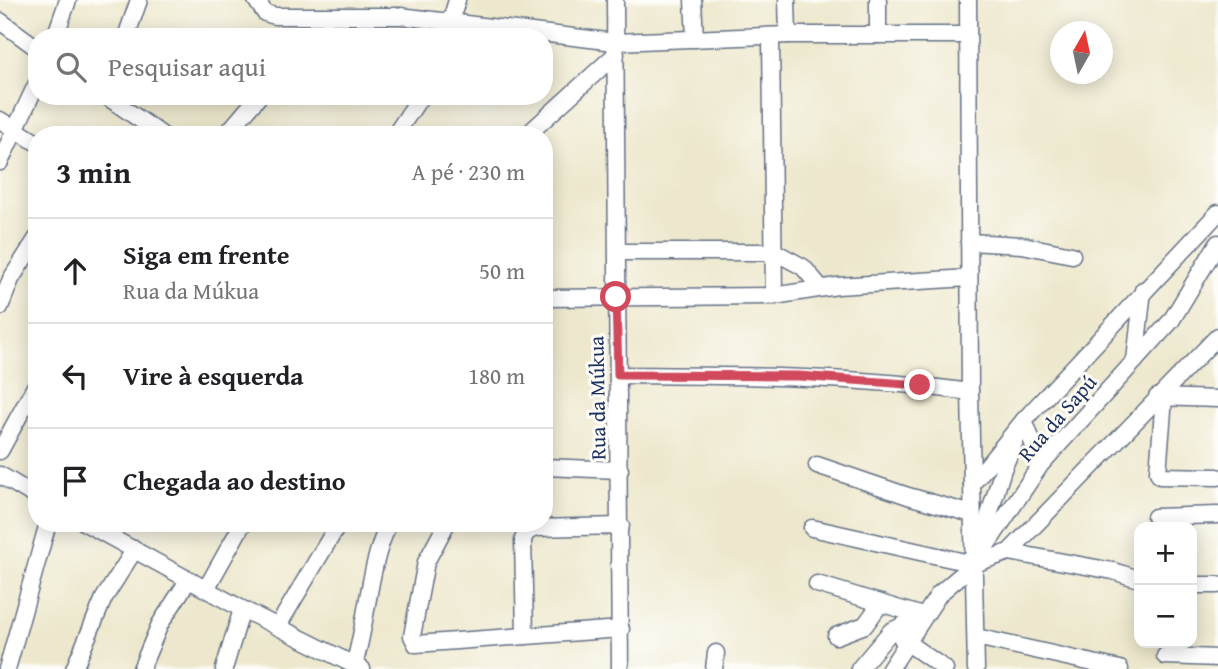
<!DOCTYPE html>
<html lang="pt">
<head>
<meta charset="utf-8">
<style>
  :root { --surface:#fff; --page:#f6f6f6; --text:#202124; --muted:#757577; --line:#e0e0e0 }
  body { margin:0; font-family:"Gentium Book Plus",serif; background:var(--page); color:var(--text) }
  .controls { position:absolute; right:21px; bottom:21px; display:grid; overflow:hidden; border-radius:14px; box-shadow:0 4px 18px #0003 }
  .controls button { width:63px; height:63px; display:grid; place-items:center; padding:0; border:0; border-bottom:2px solid var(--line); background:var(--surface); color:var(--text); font:35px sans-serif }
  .compass { position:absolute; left:1050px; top:21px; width:63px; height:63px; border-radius:50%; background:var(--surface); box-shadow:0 4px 18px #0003; rotate:9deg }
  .stop { position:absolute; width:21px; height:21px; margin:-16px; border:5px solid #d1495b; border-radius:50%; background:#fff }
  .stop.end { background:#d1495b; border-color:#fff; box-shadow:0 2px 7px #0008 }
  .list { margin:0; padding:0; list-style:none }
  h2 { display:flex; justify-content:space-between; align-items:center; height:91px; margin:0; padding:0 28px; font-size:30px }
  h2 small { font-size:23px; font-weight:400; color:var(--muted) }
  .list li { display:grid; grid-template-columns:46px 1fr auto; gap:21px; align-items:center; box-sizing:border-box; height:105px; padding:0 28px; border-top:2px solid var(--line) }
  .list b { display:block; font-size:26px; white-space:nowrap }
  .list p { margin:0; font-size:23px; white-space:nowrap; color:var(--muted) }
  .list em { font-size:23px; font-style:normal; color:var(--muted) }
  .icon { flex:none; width:38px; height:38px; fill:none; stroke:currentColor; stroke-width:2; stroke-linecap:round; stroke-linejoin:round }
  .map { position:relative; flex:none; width:1218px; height:669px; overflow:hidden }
  .search { position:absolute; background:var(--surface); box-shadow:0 4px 18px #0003; left:28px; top:28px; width:525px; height:77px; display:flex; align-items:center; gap:18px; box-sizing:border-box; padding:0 24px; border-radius:28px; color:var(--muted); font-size:26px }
  .panel { position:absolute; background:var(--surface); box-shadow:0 4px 18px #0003; left:28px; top:126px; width:525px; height:406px; border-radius:28px }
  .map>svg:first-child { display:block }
</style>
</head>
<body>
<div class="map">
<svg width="1218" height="669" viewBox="0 0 1218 669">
  <rect width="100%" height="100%" fill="#fdfcf7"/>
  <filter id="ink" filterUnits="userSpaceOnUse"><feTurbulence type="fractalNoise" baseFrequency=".0143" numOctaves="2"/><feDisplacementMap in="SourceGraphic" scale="14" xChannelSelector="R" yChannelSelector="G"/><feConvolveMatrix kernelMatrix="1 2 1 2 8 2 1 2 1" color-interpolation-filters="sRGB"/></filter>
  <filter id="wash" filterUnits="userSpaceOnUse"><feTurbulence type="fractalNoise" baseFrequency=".00686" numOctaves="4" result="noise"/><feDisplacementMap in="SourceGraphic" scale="28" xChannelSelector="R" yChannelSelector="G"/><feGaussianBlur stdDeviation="1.57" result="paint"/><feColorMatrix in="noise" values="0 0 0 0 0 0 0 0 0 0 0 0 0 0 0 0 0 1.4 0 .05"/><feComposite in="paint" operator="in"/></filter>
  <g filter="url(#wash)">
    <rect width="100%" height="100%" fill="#ede8cd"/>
  </g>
  <g filter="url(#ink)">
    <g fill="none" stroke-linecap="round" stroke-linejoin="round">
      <g stroke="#647085" stroke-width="19">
        <g id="minor">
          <path d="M 256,0 L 265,13 L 275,16 L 400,16 L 615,42 L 788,35 L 968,35"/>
          <path d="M 615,0 L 620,669"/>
          <path d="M 693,0 L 695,39"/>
          <path d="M 787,0 L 788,35"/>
          <path d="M 968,0 L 970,392 L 976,669"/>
          <path d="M 0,21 L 37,48"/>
          <path d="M 878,35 L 878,0"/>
          <path d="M 55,37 L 68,0"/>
          <path d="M 126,37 L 139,0"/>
          <path d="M 446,37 L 457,0"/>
          <path d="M 771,37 L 774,296"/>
          <path d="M 106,96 L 162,135"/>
          <path d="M 0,120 L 37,143"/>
          <path d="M 226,135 L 259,96"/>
          <path d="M 395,135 L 421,96"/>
          <path d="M 527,135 L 616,54"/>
          <path d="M 0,162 L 37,83"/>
          <path d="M 969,242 L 1022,245 L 1072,255"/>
          <path d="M 619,252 L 775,252 L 803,267 L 821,288"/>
          <path d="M 544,298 L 774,296 L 837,286 L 969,278"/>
          <path d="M 0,307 L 11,279 L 37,238"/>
          <path d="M 1135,361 L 1143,290"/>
          <path d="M 618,375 C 736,376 853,375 970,392"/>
          <path d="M 1157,397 L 1218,399"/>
          <path d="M 1164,398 L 1158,472 L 1160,476 L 1218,477"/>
          <path d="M 0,451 L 37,383"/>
          <path d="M 817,465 L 908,496 L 972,514"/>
          <path d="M 544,467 L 620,470"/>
          <path d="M 0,475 L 37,497"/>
          <path d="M 972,484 L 1024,420 L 1041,464"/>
          <path d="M 1155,517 L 1218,515"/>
          <path d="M 85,523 L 242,609 L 362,669"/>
          <path d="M 447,523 L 426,562 L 412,636 L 416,644 L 621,629"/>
          <path d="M 812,528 L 974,564 L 1009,552 L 1113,571 L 1139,579"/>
          <path d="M 979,548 L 1003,469 L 1024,420 L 1218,213"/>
          <path d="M 1009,552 L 1218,336"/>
          <path d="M 817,584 L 923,616"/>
          <path d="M 1192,585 L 1218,585"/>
          <path d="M 206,589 L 243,523"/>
          <path d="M 278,626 L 339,523"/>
          <path d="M 525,636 L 523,539 L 527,532 L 535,528 L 621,526"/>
          <path d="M 836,636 L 865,625 L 881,603"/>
          <path d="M 976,637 L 1120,669"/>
          <path d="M 902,639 L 945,669"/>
          <path d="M 1165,656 L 1218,658"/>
          <path d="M 354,665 C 368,619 368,567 389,523"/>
          <path d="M 7,669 L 48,523"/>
          <path d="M 74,669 L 104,598 L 135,549"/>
          <path d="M 141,669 L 160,624 L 189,579"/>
          <path d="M 224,669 L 242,609"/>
          <path d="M 714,669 L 716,653"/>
          <path d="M 859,669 L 891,631 L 923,616"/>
          <path d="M 890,669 L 939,594 L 974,564 L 1041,464 L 1171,321 L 1218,243"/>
        </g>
      </g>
      <use href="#minor" stroke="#fff" stroke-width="16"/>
    </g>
  </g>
  <g fill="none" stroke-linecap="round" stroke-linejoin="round" filter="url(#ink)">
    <path stroke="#d1495b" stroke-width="9" d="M 616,297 L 618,375 L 799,376 L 920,385"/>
  </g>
  <g text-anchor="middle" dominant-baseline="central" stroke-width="6" stroke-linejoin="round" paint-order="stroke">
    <g font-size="21" fill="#1b2f5e" stroke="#fdfcf7">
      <text transform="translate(597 398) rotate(-91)">Rua da Múkua</text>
      <text transform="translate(1057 418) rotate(-49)">Rua da Sapú</text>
    </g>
  </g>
</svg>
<div class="controls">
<button>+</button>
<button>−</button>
</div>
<svg class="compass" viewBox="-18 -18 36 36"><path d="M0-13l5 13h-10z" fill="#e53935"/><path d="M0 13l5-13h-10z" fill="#757577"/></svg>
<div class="stop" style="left:616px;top:297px"></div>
<div class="stop end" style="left:920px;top:385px"></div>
<div class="search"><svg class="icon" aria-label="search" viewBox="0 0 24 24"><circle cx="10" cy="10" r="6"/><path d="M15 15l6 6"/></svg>Pesquisar aqui</div>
<section class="panel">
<h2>3 min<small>A pé · 230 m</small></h2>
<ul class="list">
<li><svg class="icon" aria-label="ahead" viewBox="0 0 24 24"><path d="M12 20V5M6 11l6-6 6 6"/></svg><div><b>Siga em frente</b><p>Rua da Múkua</p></div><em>50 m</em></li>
<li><svg class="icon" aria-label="left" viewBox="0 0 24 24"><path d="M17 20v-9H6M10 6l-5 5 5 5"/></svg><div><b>Vire à esquerda</b></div><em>180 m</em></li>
<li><svg class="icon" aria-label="arrive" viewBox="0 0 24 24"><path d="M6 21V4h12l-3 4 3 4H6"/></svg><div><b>Chegada ao destino</b></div></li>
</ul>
</section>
</div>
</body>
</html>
